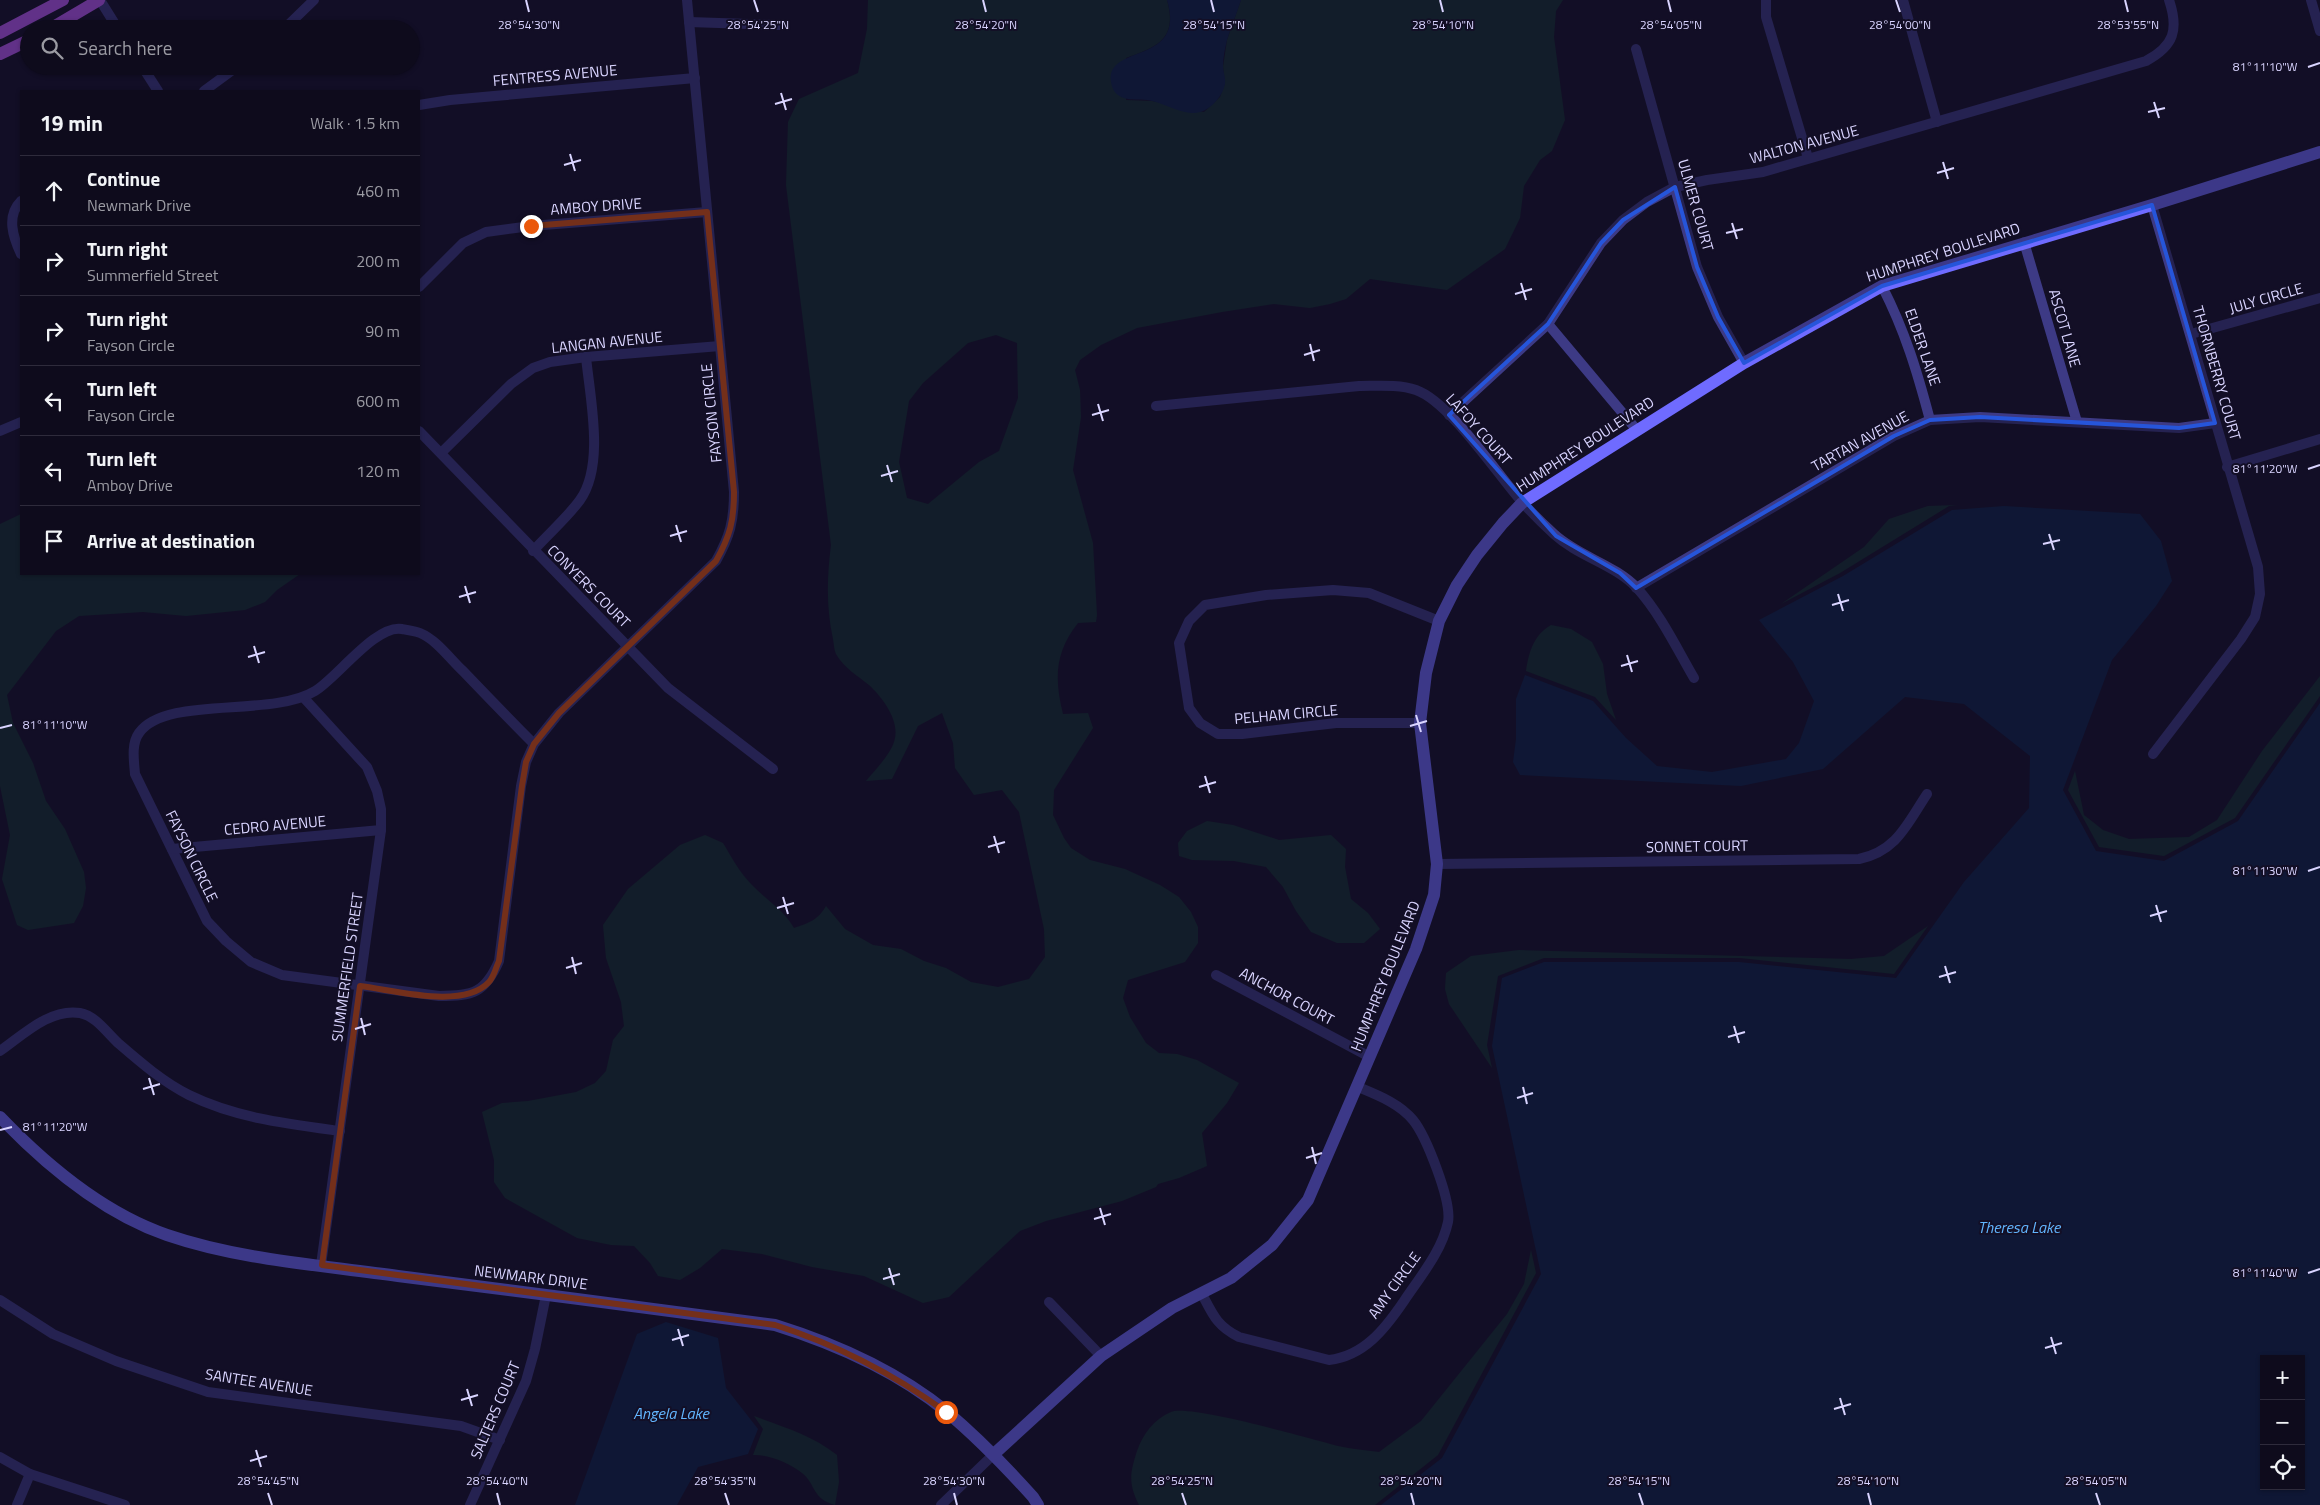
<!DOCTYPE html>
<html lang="en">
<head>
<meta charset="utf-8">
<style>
  :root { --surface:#0e0b1c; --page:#1c1929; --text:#f1f3f6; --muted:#9b9ba3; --line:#2e2b3b }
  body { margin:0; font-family:"Titillium Web",sans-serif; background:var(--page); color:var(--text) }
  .controls { position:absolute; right:15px; bottom:15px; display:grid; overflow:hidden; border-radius:0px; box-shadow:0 1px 4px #0004 }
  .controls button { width:45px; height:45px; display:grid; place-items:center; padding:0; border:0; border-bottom:1px solid var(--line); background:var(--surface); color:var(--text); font:25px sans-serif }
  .stop { position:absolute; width:15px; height:15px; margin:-11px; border:4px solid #ea580c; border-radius:50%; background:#fff }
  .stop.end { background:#ea580c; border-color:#fff; box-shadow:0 1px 5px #0008 }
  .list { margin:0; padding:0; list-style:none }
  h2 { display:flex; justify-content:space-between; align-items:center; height:65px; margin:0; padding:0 20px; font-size:21px }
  h2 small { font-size:16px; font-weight:400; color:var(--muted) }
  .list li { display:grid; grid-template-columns:32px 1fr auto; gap:15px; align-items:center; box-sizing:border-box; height:70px; padding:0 20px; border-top:1px solid var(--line) }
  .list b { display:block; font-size:19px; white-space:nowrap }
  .list p { margin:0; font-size:16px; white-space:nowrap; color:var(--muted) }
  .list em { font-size:16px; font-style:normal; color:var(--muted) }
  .icon { flex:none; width:28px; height:28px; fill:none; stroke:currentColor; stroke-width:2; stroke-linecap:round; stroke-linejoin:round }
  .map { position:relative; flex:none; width:2320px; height:1505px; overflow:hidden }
  .search { position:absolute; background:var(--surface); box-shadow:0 1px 4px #0004; left:20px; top:20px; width:400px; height:55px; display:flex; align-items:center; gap:12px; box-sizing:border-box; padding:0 18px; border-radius:28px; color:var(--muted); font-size:19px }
  .panel { position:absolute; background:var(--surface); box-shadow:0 1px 4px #0004; left:20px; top:90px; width:400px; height:485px; border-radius:0px }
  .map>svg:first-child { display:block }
</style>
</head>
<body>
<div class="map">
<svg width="2320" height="1505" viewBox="0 0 2320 1505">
  <rect width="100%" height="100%" fill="#130f26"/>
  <g fill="#12302f" fill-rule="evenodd">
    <path d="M 868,0 L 1167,0 C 1178,39 1157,47 1126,58 L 1126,100 L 1152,101 L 1204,112 L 1220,97 L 1225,83 L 1223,67 L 1227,40 L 1241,0 L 1563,0 L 1556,11 L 1554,37 L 1565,120 L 1552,151 L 1540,160 L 1524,186 L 1520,218 L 1505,249 L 1447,290 L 1370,279 L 1346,299 L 1330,304 L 1310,308 L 1274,304 L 1222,312 L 1137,328 L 1101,345 L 1080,360 L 1075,370 L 1080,390 L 1081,417 L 1073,470 L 1093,543 L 1097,615 L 1096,622 L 1078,623 C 1055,652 1054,678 1063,714 L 1088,713 L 1093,728 L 1054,790 L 1053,815 L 1064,838 L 1071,848 L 1090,860 L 1125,869 L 1160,885 L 1179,897 L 1191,912 L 1198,927 L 1198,943 L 1185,962 L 1128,980 L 1123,998 L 1130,1017 L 1146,1043 L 1159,1053 L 1177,1054 L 1197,1060 L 1239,1083 L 1227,1103 L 1202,1133 L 1207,1166 L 1179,1178 L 1158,1184 L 1156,1187 L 1122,1201 L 1046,1221 L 1020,1231 L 949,1297 L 923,1303 L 864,1276 L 812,1267 L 762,1254 L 722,1249 L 700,1268 L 680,1280 L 658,1276 L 650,1263 L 634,1246 L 611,1245 L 577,1238 L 505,1198 L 494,1182 L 494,1160 L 482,1112 L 502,1103 L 528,1101 L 576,1092 L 595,1083 L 606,1071 L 613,1040 L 624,1026 L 621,1002 L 606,958 L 603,925 L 628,889 L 680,845 L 705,835 L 723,843 C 732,858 740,873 752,885 C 766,900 783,909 794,928 C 809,923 818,920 826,906 L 845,929 L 873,945 L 901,949 L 924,961 L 946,968 L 971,982 L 998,987 L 1029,979 L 1045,957 L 1044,929 L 1019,812 L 1002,790 L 974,795 L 955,768 L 953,743 L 942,713 L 918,726 L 892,779 L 866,781 C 875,770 893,752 895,738 C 899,719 882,697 869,685 C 858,676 844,668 836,654 C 834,650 834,644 833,639 C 826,607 827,577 831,545 L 786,185 L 788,122 L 799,99 L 858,73 L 867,29 ZM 996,335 L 1017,343 L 1018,398 L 999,451 L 979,462 L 928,504 L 907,498 L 899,462 L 909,401 L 923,383 L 968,343 Z"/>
    <path d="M 1957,505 L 1949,506 L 1840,573 L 1781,604 L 1864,547 L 1889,519 L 1928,506 Z"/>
    <path d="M 21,514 L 21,574 L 300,574 L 277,590 L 265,602 L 245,610 L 186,616 L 143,612 L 79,616 L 56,631 L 7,695 L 13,723 L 33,763 L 46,801 L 65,829 L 84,872 L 86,888 L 83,906 L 74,923 L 28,930 L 17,925 L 2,879 L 10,835 L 0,786 L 0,524 Z"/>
    <path d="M 1551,625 L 1571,629 L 1592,642 L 1603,664 L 1607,694 L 1616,720 L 1595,697 L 1526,671 C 1529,651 1534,635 1551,625 Z"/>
    <path d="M 2320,676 L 2320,696 L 2235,818 L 2164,856 L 2099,847 L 2068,790 L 2075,771 L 2084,815 L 2103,830 L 2129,839 L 2189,837 L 2217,820 L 2262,751 Z"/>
    <path d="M 1207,821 L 1233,825 L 1279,840 L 1331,835 L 1346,849 L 1345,867 L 1351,899 L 1368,913 L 1380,929 L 1364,943 L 1337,943 L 1311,932 L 1296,911 L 1283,887 L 1266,867 L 1234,861 L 1192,860 L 1179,856 L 1178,843 L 1187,831 Z"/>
    <path d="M 1928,926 L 1894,974 L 1740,958 L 1544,958 L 1498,976 L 1487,1045 L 1492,1068 L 1449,1004 L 1445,989 L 1446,973 L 1471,956 L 1519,950 L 1851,959 L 1884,956 Z"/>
    <path d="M 1531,1250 L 1536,1273 L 1438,1455 L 1375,1505 L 1139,1505 C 1128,1483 1130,1473 1137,1451 C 1143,1434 1154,1419 1171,1412 C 1189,1404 1312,1439 1338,1446 C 1351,1449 1366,1450 1379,1452 L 1421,1421 L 1507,1314 L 1524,1284 Z"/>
    <path d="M 754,1416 C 783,1427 812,1435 837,1455 L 839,1482 L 835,1505 C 812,1499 816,1484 802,1473 C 790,1463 768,1454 753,1455 L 763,1429 Z"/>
  </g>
  <g fill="#0c2248" fill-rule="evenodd">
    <path d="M 1167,0 L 1241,0 C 1237,13 1231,26 1227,40 C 1225,48 1223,57 1223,66 C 1223,72 1226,78 1225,84 C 1222,98 1208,113 1194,113 C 1181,114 1162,102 1147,100 C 1132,99 1114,102 1111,82 C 1105,43 1187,66 1167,0 Z"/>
    <path d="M 2004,506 L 2140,514 L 2161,541 L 2172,581 L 2156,606 L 2112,660 L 2063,790 L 2096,851 L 2164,861 L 2238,821 L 2320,703 L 2320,1505 L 1381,1505 L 1442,1458 L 1541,1274 L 1492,1046 L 1502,978 L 1544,962 L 1739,962 L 1896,978 L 1964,882 L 2029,808 L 2030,756 L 1964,704 L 1905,697 L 1823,769 L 1741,786 L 1520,775 L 1513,762 L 1516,739 L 1516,699 L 1525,675 L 1593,701 L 1626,738 L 1657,766 L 1712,772 L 1786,759 L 1799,743 L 1814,701 L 1793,662 L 1759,620 L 1843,576 L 1952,510 ZM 2264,1359 L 2301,1359 L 2301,1486 L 2264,1486 Z"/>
    <path d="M 666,1322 L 718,1338 L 726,1388 L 758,1429 L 748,1454 L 698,1467 L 677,1505 L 575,1505 L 637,1334 Z"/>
  </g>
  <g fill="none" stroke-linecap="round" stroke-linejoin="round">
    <g stroke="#3d3a85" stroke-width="10">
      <path d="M 100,0 L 118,29"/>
      <path d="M 1766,0 L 1766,17 L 1808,158"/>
      <path d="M 1903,0 L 1937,122"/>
      <path d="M 2311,0 L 2320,31"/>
      <path d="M 689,22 L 780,25"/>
      <path d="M 284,29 L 314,0"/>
      <path d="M 1636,49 L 1697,267 L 1718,317 L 1744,363"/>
      <path d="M 142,66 L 158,91"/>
      <path d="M 204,91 L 238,66"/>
      <path d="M 419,105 L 450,100 L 695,78"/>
      <path d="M 21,201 C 6,216 13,237 21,254"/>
      <path d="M 2152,205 L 2258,567 L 2260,594 L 2255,617 L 2241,639 L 2153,754"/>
      <path d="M 2024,242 L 2077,422"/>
      <path d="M 1882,286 C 1905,331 1917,371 1930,420"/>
      <path d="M 419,287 L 463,243 L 486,232 L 531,226 L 707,212"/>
      <path d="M 1548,324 L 1636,429"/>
      <path d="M 2191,334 L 2320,298"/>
      <path d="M 1156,406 L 1359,386 C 1377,386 1399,384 1416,390 C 1450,402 1497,474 1522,502 C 1532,513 1543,524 1554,534 C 1579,557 1614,564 1637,588 C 1661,615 1676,647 1694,678"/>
      <path d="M 1449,415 L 1548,324 L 1601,243 L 1623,220 L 1647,202 L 1675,187 L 1707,180 L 1763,172 L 2146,61 C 2174,46 2179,30 2169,0"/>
      <path d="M 0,431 L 21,422"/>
      <path d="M 419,431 L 668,688 L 773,769"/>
      <path d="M 441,453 L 511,384 L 533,368 L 550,362 L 586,357 L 720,346"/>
      <path d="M 2227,467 L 2320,439"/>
      <path d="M 533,551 C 548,534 567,518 580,500 C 605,465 590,398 586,357"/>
      <path d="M 1636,588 L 1894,436 L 1930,420 L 1980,417 L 2179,428 L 2215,423"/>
      <path d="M 304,698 L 367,767 L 377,791 L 381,809 L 381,830 L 321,1265"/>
      <path d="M 1420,723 L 1336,723 L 1242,734 L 1218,734 L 1200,723 L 1189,708 L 1179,643 L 1189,621 L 1205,605 L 1266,595 L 1333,590 L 1369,593 L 1439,621"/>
      <path d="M 534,744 C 510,720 486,695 463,671 C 450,659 437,640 420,633 C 415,631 408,630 402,629 C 376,624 337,678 315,691 C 271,718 166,695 139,733 C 131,744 134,761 135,774 L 207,921 L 226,941 L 251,962 L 282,975 L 439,996 C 473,996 485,993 499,961 L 521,786 L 526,762 L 534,744 L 559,713 L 716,561 C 730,536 734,521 734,492 L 687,0"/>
      <path d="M 172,849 L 381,830"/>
      <path d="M 1437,864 L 1859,859 C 1897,851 1907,824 1927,794"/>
      <path d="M 1216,975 L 1370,1057"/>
      <path d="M 0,1051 C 23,1035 50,1008 80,1013 C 96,1016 107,1033 118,1043 C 140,1062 163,1082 189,1095 C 236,1118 288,1124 340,1131"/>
      <path d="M 1202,1294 C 1213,1315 1217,1326 1239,1337 L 1329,1360 C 1364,1356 1385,1329 1404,1301 C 1420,1277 1442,1251 1448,1222 C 1452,1201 1426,1136 1413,1120 C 1399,1103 1377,1095 1358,1087"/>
      <path d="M 0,1300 L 53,1334 L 116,1361 L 208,1392 L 461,1426 L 500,1440"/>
      <path d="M 1049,1302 L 1101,1356"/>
      <path d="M 0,1457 L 30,1474 L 125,1505"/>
      <path d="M 17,1505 L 30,1474"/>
      <path d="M 470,1505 L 526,1381 L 535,1349 L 546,1295"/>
      <path d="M 941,1505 L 994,1454"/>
    </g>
    <g stroke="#6f6bff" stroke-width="12">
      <path d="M 0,1117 C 46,1165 103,1213 167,1235 C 240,1260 322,1265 398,1276 C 524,1292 649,1308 775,1325 C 836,1344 897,1371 947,1412 C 978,1438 1006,1467 1033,1497 L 1038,1505"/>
      <path d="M 994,1454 L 1101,1356 L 1172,1308 L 1231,1278 L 1272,1245 L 1308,1200 L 1416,949 L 1434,895 L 1437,864 L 1420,723 L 1426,673 L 1439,621 L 1457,585 L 1477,555 L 1503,523 L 1522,503 L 1744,363 L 1882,286 L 2152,205 L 2320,152"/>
    </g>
    <g stroke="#c25bff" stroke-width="12">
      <path d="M 50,29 L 99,0"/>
      <path d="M 0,33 L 63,0"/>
      <path d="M 0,54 L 29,40"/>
    </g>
  </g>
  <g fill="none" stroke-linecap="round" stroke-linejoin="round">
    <path stroke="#ea580c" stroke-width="6" d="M 531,226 L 707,212 L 734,492 C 734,521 730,536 716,561 L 559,713 L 534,744 L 526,762 L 522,786 L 499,961 C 496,967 494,977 489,982 C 463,1010 394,990 360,986 L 322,1265 L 775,1325 C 838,1345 892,1373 946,1412"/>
  </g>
  <path d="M0 0H2320V1505H0ZM 1675,187 L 1697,267 L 1718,317 L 1744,363 L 1882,286 L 2152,205 L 2215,423 L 2179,428 L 1980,417 L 1930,420 L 1894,436 L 1636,588 L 1620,573 L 1556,536 L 1449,415 L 1548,324 L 1601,243 L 1623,220 Z" fill="#130f26" fill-opacity=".55" fill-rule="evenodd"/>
  <path fill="none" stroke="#2655da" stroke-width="4" stroke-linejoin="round" d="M 1675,187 L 1697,267 L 1718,317 L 1744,363 L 1882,286 L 2152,205 L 2215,423 L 2179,428 L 1980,417 L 1930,420 L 1894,436 L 1636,588 L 1620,573 L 1556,536 L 1449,415 L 1548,324 L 1601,243 L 1623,220 Z"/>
  <path fill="none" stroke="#d9d4ff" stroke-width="2" d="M 526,0 L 529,12M 754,0 L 758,12M 983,0 L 986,12M 1211,0 L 1214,12M 1440,0 L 1443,12M 1668,0 L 1671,12M 1896,0 L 1900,12M 2125,0 L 2128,12M 2308,67 L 2320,63M 781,93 L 786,110M 2154,102 L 2159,118M 775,104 L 792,99M 2148,112 L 2165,108M 570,154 L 575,171M 1943,162 L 1948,179M 564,165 L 581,160M 1937,173 L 1954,168M 1732,223 L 1737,239M 1726,233 L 1743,229M 1521,283 L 1526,300M 1515,294 L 1532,289M 1310,344 L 1314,361M 1304,355 L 1320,350M 1098,404 L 1103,421M 1092,415 L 1109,410M 887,465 L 892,482M 2308,469 L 2320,465M 881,476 L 898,471M 676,525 L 681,542M 2049,534 L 2054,550M 670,536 L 687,531M 2043,544 L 2060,540M 465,586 L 470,603M 1838,594 L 1843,611M 459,597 L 476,592M 1832,605 L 1849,600M 254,646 L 259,663M 1627,655 L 1632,672M 248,657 L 265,652M 1621,666 L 1638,661M 1416,715 L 1421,732M 1410,726 L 1427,721M 0,728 L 12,725M 1205,776 L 1210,793M 1199,787 L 1216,782M 994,836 L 999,853M 988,847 L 1005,842M 2308,871 L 2320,867M 783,897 L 788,914M 2156,905 L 2161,922M 777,908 L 794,903M 2150,916 L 2167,911M 572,957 L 576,974M 1945,966 L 1950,983M 566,968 L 582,963M 1939,977 L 1956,972M 361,1018 L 365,1035M 1734,1026 L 1739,1043M 355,1029 L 371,1024M 1728,1037 L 1745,1032M 149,1078 L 154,1095M 1523,1087 L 1527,1104M 143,1089 L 160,1084M 1517,1098 L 1533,1093M 0,1130 L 12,1127M 1312,1147 L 1316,1164M 1306,1158 L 1322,1153M 1100,1208 L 1105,1225M 1094,1219 L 1111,1214M 889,1268 L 894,1285M 2308,1273 L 2320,1269M 883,1279 L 900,1274M 678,1329 L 683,1346M 2051,1337 L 2056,1354M 672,1340 L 689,1335M 2045,1348 L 2062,1343M 467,1389 L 472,1406M 1840,1398 L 1845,1415M 461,1400 L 478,1395M 1834,1409 L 1851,1404M 256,1450 L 261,1467M 250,1461 L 267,1456M 268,1493 L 272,1505M 497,1493 L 500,1505M 725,1493 L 729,1505M 954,1493 L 957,1505M 1182,1493 L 1186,1505M 1411,1493 L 1414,1505M 1639,1493 L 1643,1505M 1868,1493 L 1871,1505M 2096,1493 L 2100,1505"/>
  <g text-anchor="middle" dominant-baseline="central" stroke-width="4" stroke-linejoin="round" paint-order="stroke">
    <g font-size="15" fill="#d9d4ff" stroke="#130f26">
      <text transform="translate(555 75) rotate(-5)">FENTRESS AVENUE</text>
      <text transform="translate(1804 144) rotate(-15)">WALTON AVENUE</text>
      <text transform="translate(1696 205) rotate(74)">ULMER COURT</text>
      <text transform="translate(596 206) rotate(-4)">AMBOY DRIVE</text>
      <text transform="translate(1943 252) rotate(-18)">HUMPHREY BOULEVARD</text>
      <text transform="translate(2266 298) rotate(-16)">JULY CIRCLE</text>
      <text transform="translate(2065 328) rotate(74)">ASCOT LANE</text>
      <text transform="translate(607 342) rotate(-6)">LANGAN AVENUE</text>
      <text transform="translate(1923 347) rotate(71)">ELDER LANE</text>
      <text transform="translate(2217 373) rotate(74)">THORNBERRY COURT</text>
      <text transform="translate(711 413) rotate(-96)">FAYSON CIRCLE</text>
      <text transform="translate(1479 429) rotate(48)">LAFOY COURT</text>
      <text transform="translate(1860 441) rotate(-29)">TARTAN AVENUE</text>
      <text transform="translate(1585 444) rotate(-33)">HUMPHREY BOULEVARD</text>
      <text transform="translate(589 586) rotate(45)">CONYERS COURT</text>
      <text transform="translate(1286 714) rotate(-5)">PELHAM CIRCLE</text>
      <text transform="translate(275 825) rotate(-5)">CEDRO AVENUE</text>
      <text transform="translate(1697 846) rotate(-1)">SONNET COURT</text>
      <text transform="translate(192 856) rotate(64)">FAYSON CIRCLE</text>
      <text transform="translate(347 967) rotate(-82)">SUMMERFIELD STREET</text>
      <text transform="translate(1385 976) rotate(-68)">HUMPHREY BOULEVARD</text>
      <text transform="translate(1287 996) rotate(28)">ANCHOR COURT</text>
      <text transform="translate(531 1277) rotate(7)">NEWMARK DRIVE</text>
      <text transform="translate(1394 1285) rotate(-54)">AMY CIRCLE</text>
      <text transform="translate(259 1382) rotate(9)">SANTEE AVENUE</text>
      <text transform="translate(495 1410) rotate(-67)">SALTERS COURT</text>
    </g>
    <g font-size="16" font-style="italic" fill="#62b6ff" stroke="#130f26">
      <text x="2019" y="1227">Theresa Lake</text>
      <text x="671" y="1413">Angela Lake</text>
    </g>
  </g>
  <g font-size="12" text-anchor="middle" fill="#d9d4ff" stroke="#130f26" stroke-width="4" stroke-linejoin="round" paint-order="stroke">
    <text x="529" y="29">28°54'30"N</text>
    <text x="758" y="29">28°54'25"N</text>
    <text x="986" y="29">28°54'20"N</text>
    <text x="1214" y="29">28°54'15"N</text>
    <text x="1443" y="29">28°54'10"N</text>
    <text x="1671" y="29">28°54'05"N</text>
    <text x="1900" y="29">28°54'00"N</text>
    <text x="2128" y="29">28°53'55"N</text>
    <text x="2265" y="71">81°11'10"W</text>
    <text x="2265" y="473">81°11'20"W</text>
    <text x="55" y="729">81°11'10"W</text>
    <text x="2265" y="875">81°11'30"W</text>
    <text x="55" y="1131">81°11'20"W</text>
    <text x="2265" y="1277">81°11'40"W</text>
    <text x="268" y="1485">28°54'45"N</text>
    <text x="497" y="1485">28°54'40"N</text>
    <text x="725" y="1485">28°54'35"N</text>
    <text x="954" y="1485">28°54'30"N</text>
    <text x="1182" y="1485">28°54'25"N</text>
    <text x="1411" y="1485">28°54'20"N</text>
    <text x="1639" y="1485">28°54'15"N</text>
    <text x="1868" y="1485">28°54'10"N</text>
    <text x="2096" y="1485">28°54'05"N</text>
  </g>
</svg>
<div class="controls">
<button>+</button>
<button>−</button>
<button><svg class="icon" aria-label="locate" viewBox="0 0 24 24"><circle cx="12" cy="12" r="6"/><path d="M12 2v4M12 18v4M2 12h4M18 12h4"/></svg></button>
</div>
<div class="stop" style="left:946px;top:1412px"></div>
<div class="stop end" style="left:531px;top:226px"></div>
<div class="search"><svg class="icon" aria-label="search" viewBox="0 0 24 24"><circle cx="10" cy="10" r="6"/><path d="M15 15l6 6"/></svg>Search here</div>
<section class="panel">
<h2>19 min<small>Walk · 1.5 km</small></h2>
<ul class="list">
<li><svg class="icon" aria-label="ahead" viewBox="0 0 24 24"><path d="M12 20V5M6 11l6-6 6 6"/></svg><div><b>Continue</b><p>Newmark Drive</p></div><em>460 m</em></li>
<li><svg class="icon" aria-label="right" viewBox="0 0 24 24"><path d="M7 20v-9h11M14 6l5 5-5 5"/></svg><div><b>Turn right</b><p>Summerfield Street</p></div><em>200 m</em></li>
<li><svg class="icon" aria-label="right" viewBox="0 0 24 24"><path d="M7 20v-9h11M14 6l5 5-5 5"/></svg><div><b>Turn right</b><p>Fayson Circle</p></div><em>90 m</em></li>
<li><svg class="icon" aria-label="left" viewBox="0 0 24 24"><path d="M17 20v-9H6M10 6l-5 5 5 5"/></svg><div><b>Turn left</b><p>Fayson Circle</p></div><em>600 m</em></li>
<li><svg class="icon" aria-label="left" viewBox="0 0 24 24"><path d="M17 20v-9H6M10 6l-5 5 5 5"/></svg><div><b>Turn left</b><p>Amboy Drive</p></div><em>120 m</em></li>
<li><svg class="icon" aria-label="arrive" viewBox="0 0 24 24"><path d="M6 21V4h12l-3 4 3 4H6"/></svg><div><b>Arrive at destination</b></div></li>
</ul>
</section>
</div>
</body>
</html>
